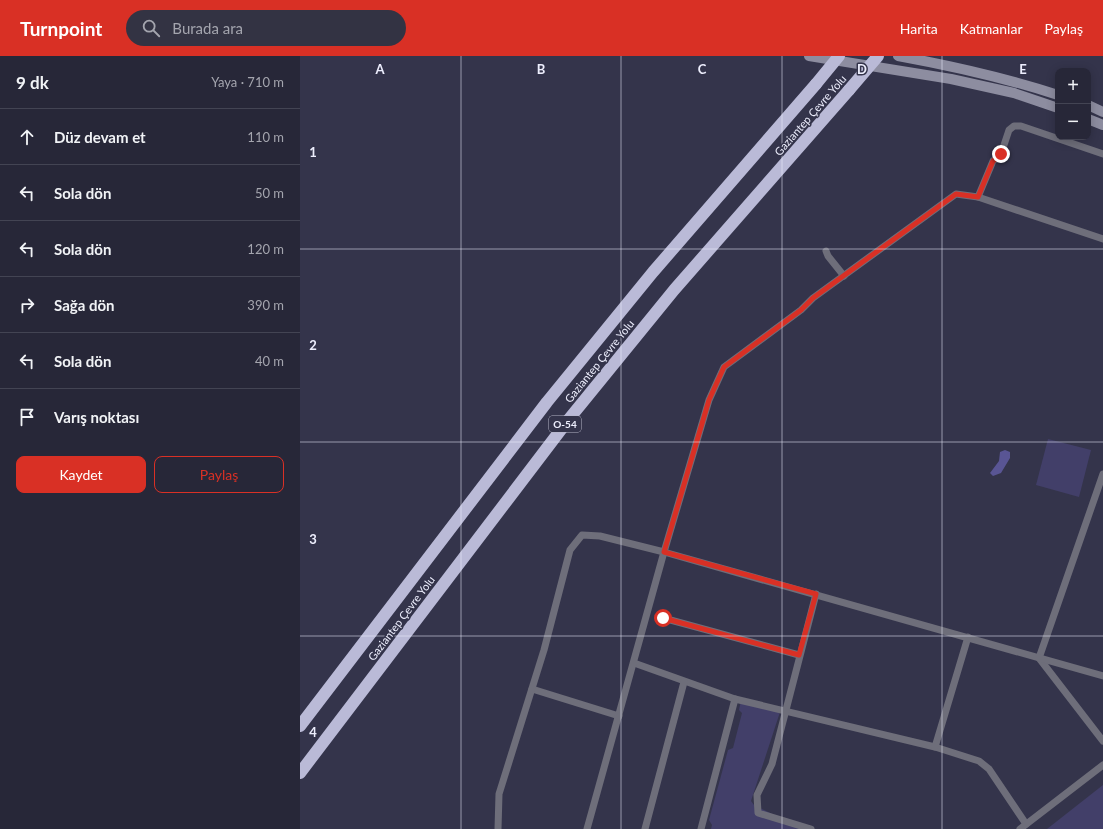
<!DOCTYPE html>
<html lang="tr">
<head>
<meta charset="utf-8">
<style>
  :root { --surface:#272738; --page:#333343; --text:#f1f3f6; --muted:#a4a5ae; --line:#434453; --accent:#d93025 }
  body { margin:0; font-family:Lato,sans-serif; background:var(--page); color:var(--text) }
  .controls { position:absolute; right:12px; top:12px; display:grid; overflow:hidden; border-radius:8px; box-shadow:0 2px 10px #0003 }
  .controls button { width:36px; height:36px; display:grid; place-items:center; padding:0; border:0; border-bottom:1px solid var(--line); background:var(--surface); color:var(--text); font:20px sans-serif }
  .stop { position:absolute; width:12px; height:12px; margin:-9px; border:3px solid #d93025; border-radius:50%; background:#fff }
  .stop.end { background:#d93025; border-color:#fff; box-shadow:0 1px 4px #0008 }
  .list { margin:0; padding:0; list-style:none }
  h2 { display:flex; justify-content:space-between; align-items:center; height:52px; margin:0; padding:0 16px; font-size:17px }
  h2 small { font-size:13px; font-weight:400; color:var(--muted) }
  .list li { display:grid; grid-template-columns:26px 1fr auto; gap:12px; align-items:center; box-sizing:border-box; height:56px; padding:0 16px; border-top:1px solid var(--line) }
  .list b { display:block; font-size:15px; white-space:nowrap }
  .list em { font-size:13px; font-style:normal; color:var(--muted) }
  .actions { display:flex; gap:8px; padding:12px 16px }
  .actions a { flex:1; padding:9px 0; border:1px solid var(--accent); border-radius:8px; text-align:center; font-size:14px; color:var(--accent) }
  .actions .main { background:var(--accent); color:#fff }
  .icon { flex:none; width:22px; height:22px; fill:none; stroke:currentColor; stroke-width:2; stroke-linecap:round; stroke-linejoin:round }
  .map { position:relative; flex:none; width:803px; height:773px; overflow:hidden }
  header { display:flex; align-items:center; gap:24px; box-sizing:border-box; height:56px; padding:0 20px; background:var(--accent); color:#fff }
  header strong { font-size:19px }
  nav { display:flex; gap:22px; margin-inline-start:auto; font-size:14px }
  .search { width:280px; height:36px; background:var(--page); display:flex; align-items:center; gap:10px; box-sizing:border-box; padding:0 14px; border-radius:22px; color:var(--muted); font-size:15px }
  main { display:flex }
  aside { flex:1; background:var(--surface) }
  .map>svg:first-child { display:block }
</style>
</head>
<body>
<header>
<strong>Turnpoint</strong>
<div class="search"><svg class="icon" aria-label="search" viewBox="0 0 24 24"><circle cx="10" cy="10" r="6"/><path d="M15 15l6 6"/></svg>Burada ara</div>
<nav><a>Harita</a><a>Katmanlar</a><a>Paylaş</a></nav>
</header>
<main>
<aside>
<h2>9 dk<small>Yaya · 710 m</small></h2>
<ul class="list">
<li><svg class="icon" aria-label="ahead" viewBox="0 0 24 24"><path d="M12 20V5M6 11l6-6 6 6"/></svg><div><b>Düz devam et</b></div><em>110 m</em></li>
<li><svg class="icon" aria-label="left" viewBox="0 0 24 24"><path d="M17 20v-9H6M10 6l-5 5 5 5"/></svg><div><b>Sola dön</b></div><em>50 m</em></li>
<li><svg class="icon" aria-label="left" viewBox="0 0 24 24"><path d="M17 20v-9H6M10 6l-5 5 5 5"/></svg><div><b>Sola dön</b></div><em>120 m</em></li>
<li><svg class="icon" aria-label="right" viewBox="0 0 24 24"><path d="M7 20v-9h11M14 6l5 5-5 5"/></svg><div><b>Sağa dön</b></div><em>390 m</em></li>
<li><svg class="icon" aria-label="left" viewBox="0 0 24 24"><path d="M17 20v-9H6M10 6l-5 5 5 5"/></svg><div><b>Sola dön</b></div><em>40 m</em></li>
<li><svg class="icon" aria-label="arrive" viewBox="0 0 24 24"><path d="M6 21V4h12l-3 4 3 4H6"/></svg><div><b>Varış noktası</b></div></li>
</ul>
<div class="actions"><a class="main">Kaydet</a><a>Paylaş</a></div>
</aside>
<div class="map">
<svg width="803" height="773" viewBox="0 0 803 773">
  <rect width="100%" height="100%" fill="#34344b"/>
  <g fill="#423f69">
    <path d="M 748,383 L 791,394 L 779,441 L 736,429 Z"/>
    <path d="M 441,644 L 480,656 L 451,745 L 454,749 L 499,771 L 499,773 L 411,773 L 412,769 L 409,764 L 428,694 L 433,692 L 442,657 L 439,654 Z"/>
    <path d="M 803,729 L 803,773 L 747,773 Z"/>
  </g>
  <path fill="#595594" d="M 705,394 L 710,396 L 710,402 L 701,417 L 693,420 L 690,417 L 699,405 L 700,396 Z"/>
  <g fill="none" stroke-linecap="round" stroke-linejoin="round">
    <g stroke="#6e6e7a" stroke-width="7">
      <path d="M 678,141 L 693,105 L 701,98 L 709,74 L 714,70 L 721,70 L 803,98"/>
      <path d="M 526,195 L 528,200 L 544,220"/>
      <path d="M 803,418 L 739,602 L 803,685"/>
      <path d="M 363,562 L 499,599"/>
      <path d="M 334,607 L 435,643 L 635,691 L 679,705 L 689,713 L 726,768"/>
      <path d="M 232,633 L 319,660"/>
      <path d="M 635,691 L 668,581"/>
      <path d="M 198,773 L 199,738 L 244,594 L 270,494 L 282,479 L 300,480 L 364,496 L 803,620"/>
      <path d="M 287,773 L 364,496 L 409,344 L 424,311 L 501,254 L 513,242 L 656,138 L 678,141 L 803,183"/>
      <path d="M 345,773 L 384,626"/>
      <path d="M 401,773 L 435,643"/>
      <path d="M 511,773 L 458,757 L 457,739 L 472,708 L 516,538"/>
      <path d="M 720,773 L 803,709"/>
    </g>
    <g stroke="#8d8da0" stroke-width="10">
      <path d="M 509,0 L 651,23 L 714,37 L 758,52"/>
      <path d="M 598,0 C 653,10 706,22 758,39"/>
      <path d="M 788,49 L 803,56"/>
      <path d="M 788,63 L 803,69"/>
    </g>
    <g stroke="#babad7" stroke-width="12">
      <path d="M 0,670 L 247,346 L 353,216 L 516,28"/>
      <path d="M 0,717 L 269,363 L 374,234 L 549,34"/>
    </g>
    <g stroke="#babad7" stroke-width="12">
      <path d="M 516,28 L 539,0"/>
      <path d="M 549,34 L 578,0"/>
    </g>
  </g>
  <g fill="none" stroke-linecap="round" stroke-linejoin="round">
    <path stroke="#d93025" stroke-width="5" d="M 363,562 L 499,599 L 516,538 L 364,496 L 409,344 L 424,311 L 501,254 L 513,242 L 656,138 L 678,141 L 693,105 L 701,98"/>
  </g>
  <path fill="none" stroke="#edeefd" stroke-width="1" stroke-opacity="0.55" d="M 161,0 L 161,773M 321,0 L 321,773M 482,0 L 482,773M 642,0 L 642,773M 0,193 L 803,193M 0,386 L 803,386M 0,580 L 803,580"/>
  <g text-anchor="middle" dominant-baseline="central" stroke-width="3" stroke-linejoin="round" paint-order="stroke">
    <rect fill="#34344b" stroke="#b6b6c8" stroke-width="1" x="249" y="360" width="32" height="16" rx="3"/>
    <g font-size="10" font-weight="bold" fill="#edeefd">
      <text x="265" y="368">O-54</text>
    </g>
    <g font-size="11" fill="#edeefd" stroke="#34344b">
      <text transform="translate(510 59) rotate(-49)">Gaziantep Çevre Yolu</text>
      <text transform="translate(299 305) rotate(-51)">Gaziantep Çevre Yolu</text>
      <text transform="translate(101 562) rotate(-53)">Gaziantep Çevre Yolu</text>
    </g>
  </g>
  <g font-size="13" text-anchor="middle" font-weight="bold" fill="#edeefd" stroke="#34344b" stroke-width="3" stroke-linejoin="round" paint-order="stroke">
    <text x="80" y="18">A</text>
    <text x="241" y="18">B</text>
    <text x="402" y="18">C</text>
    <text x="562" y="18">D</text>
    <text x="723" y="18">E</text>
    <text x="13" y="101">1</text>
    <text x="13" y="294">2</text>
    <text x="13" y="488">3</text>
    <text x="13" y="681">4</text>
  </g>
</svg>
<div class="controls">
<button>+</button>
<button>−</button>
</div>
<div class="stop" style="left:363px;top:562px"></div>
<div class="stop end" style="left:701px;top:98px"></div>
</div>
</main>
</body>
</html>
